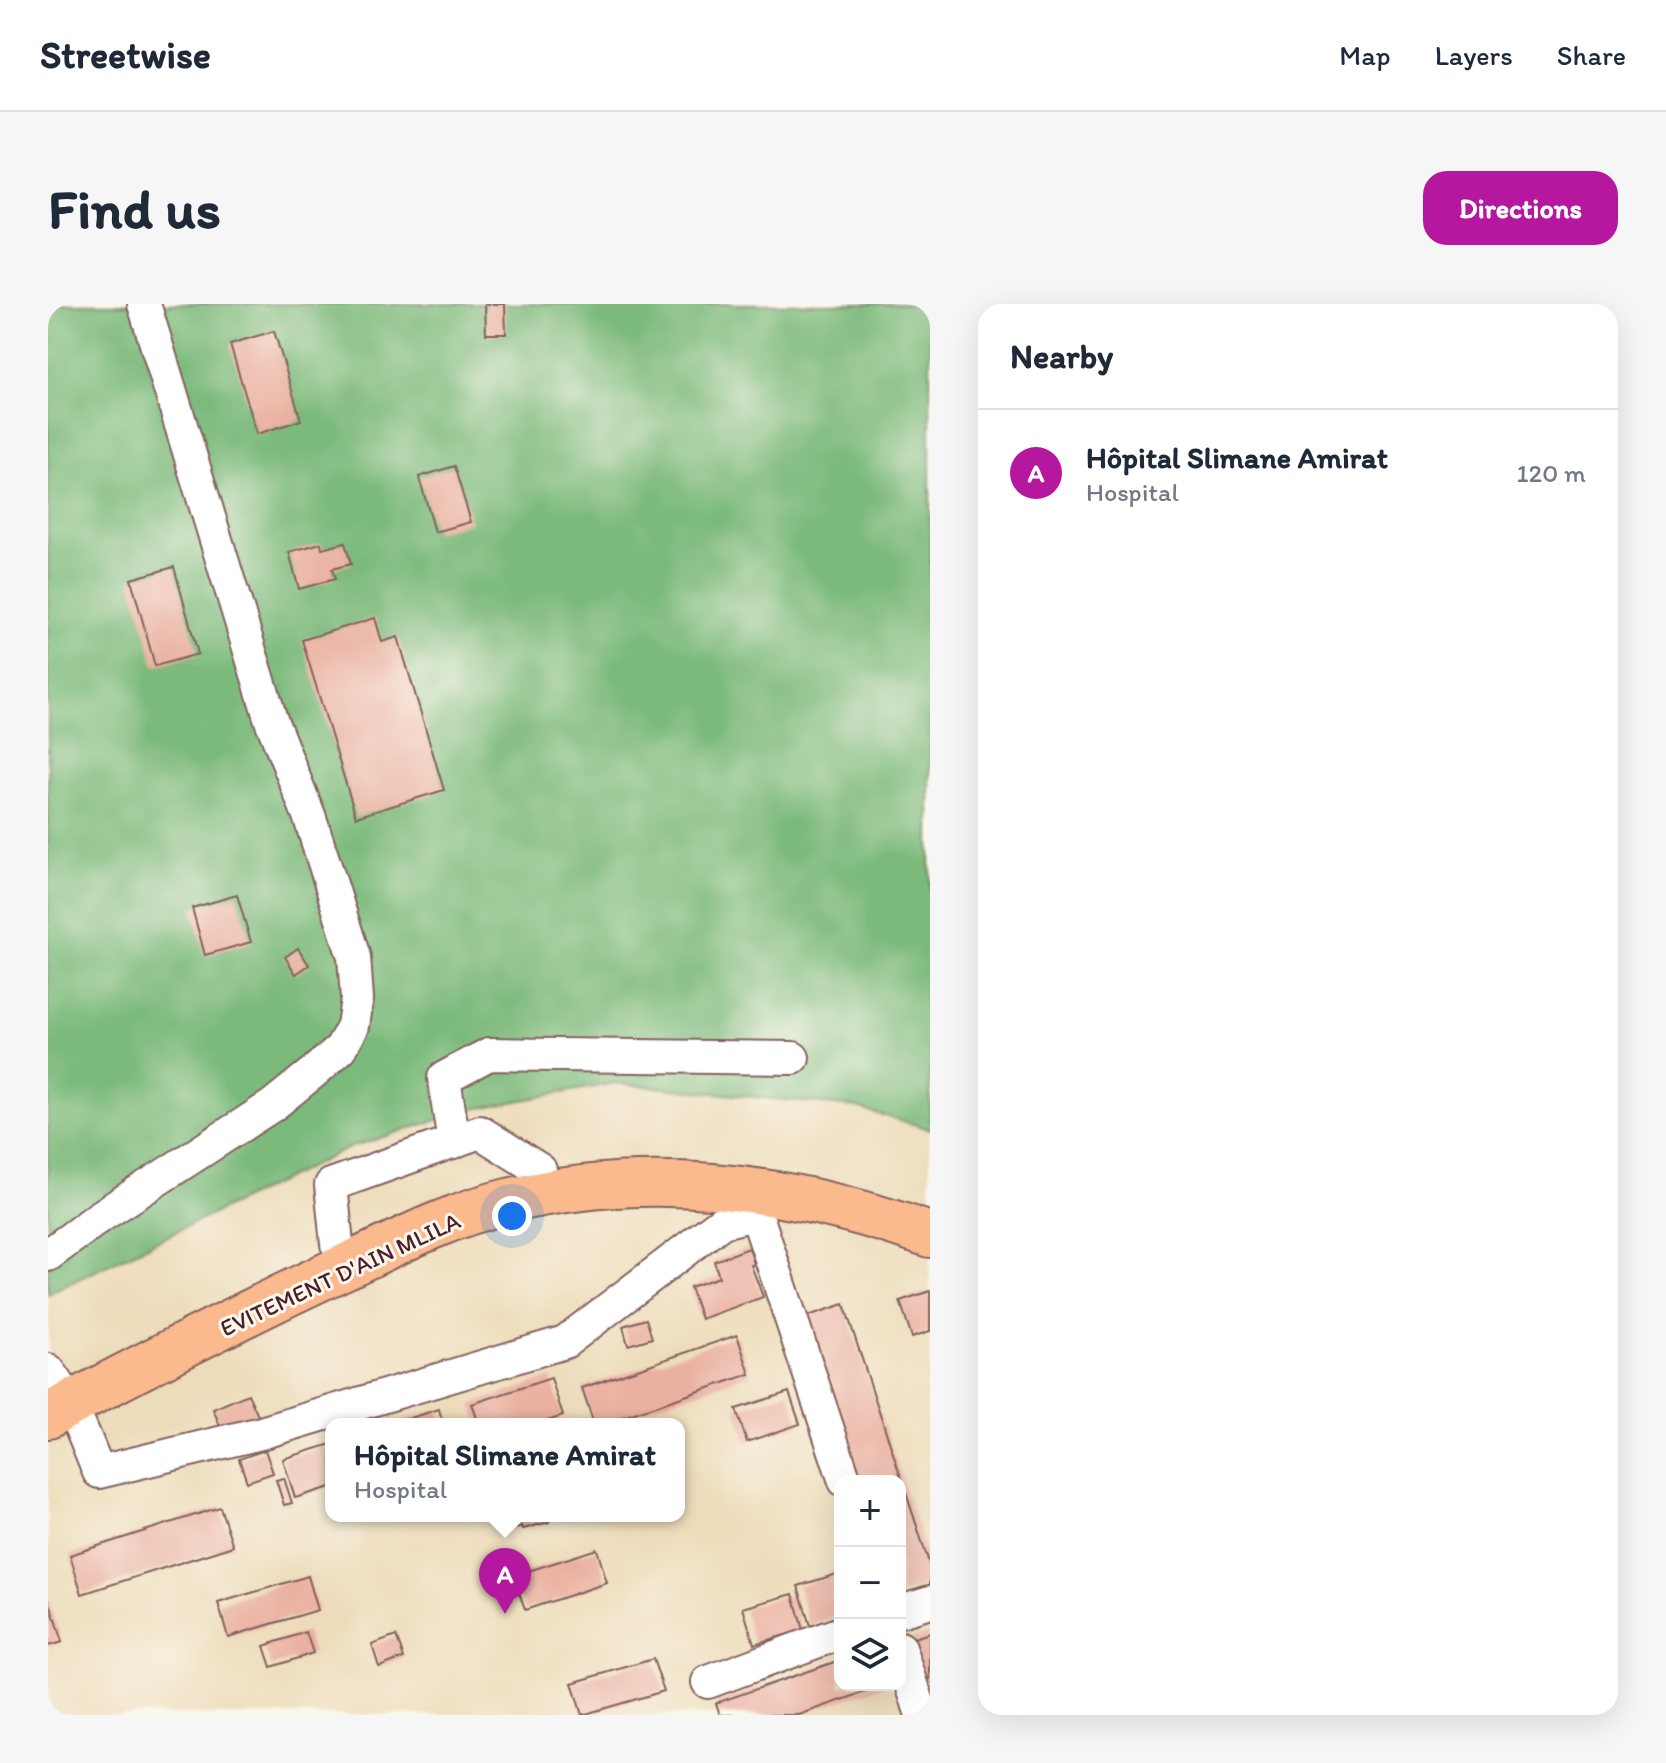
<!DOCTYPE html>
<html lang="en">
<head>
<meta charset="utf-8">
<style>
  :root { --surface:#fff; --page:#f6f6f7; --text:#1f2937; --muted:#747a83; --line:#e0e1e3; --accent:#b5179e }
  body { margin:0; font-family:Itim,sans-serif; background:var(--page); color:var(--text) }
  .controls { position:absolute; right:24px; bottom:24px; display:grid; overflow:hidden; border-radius:16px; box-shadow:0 8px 32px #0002 }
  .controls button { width:72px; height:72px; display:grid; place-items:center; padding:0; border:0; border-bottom:2px solid var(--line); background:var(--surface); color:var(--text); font:40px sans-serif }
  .you { position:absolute; left:464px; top:912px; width:28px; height:28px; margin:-20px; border:6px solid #fff; border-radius:50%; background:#1a73e8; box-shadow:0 0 0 12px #1a73e833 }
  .badge { display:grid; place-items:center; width:52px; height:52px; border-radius:50%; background:var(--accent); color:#fff; font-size:26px; font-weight:700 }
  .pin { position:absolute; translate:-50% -66px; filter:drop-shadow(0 2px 4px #0008) }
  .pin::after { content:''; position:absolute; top:42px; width:28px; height:24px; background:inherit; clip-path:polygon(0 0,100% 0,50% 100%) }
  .popup { position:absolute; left:277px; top:1114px; width:360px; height:104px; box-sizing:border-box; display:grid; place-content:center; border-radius:16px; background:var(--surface); filter:drop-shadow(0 2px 6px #0005); font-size:26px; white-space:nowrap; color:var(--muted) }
  .popup b { font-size:30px; color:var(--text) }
  .popup::after { content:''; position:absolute; left:50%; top:100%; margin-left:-16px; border:16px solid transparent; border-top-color:var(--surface) }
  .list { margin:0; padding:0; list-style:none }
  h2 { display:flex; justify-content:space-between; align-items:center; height:104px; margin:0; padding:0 32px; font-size:34px }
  h2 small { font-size:26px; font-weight:400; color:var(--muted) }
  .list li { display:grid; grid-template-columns:52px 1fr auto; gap:24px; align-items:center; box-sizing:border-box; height:128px; padding:0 32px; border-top:2px solid var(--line) }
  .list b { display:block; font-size:30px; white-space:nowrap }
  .list p { margin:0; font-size:26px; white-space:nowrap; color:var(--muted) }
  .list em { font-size:26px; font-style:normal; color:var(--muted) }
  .icon { flex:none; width:44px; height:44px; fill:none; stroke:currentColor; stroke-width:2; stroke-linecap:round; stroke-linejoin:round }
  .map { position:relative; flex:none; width:882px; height:1411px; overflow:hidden; border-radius:24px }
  header { display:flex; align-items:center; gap:48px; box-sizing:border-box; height:112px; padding:0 40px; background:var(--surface); border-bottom:2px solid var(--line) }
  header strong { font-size:38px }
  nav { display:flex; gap:44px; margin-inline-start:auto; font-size:28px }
  .intro { display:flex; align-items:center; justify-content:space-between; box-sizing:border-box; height:192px; padding:0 48px }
  h1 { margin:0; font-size:56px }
  .button { padding:20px 36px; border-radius:24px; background:var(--accent); color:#fff; font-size:28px; font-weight:700 }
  main { display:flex; gap:48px; padding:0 48px }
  aside { flex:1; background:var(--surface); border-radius:24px; box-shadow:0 8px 32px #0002 }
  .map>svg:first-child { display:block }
</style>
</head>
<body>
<header>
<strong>Streetwise</strong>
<nav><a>Map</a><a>Layers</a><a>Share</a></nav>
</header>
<div class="intro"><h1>Find us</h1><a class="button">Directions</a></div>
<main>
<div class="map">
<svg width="882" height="1411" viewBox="0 0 882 1411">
  <rect width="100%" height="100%" fill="#fbf7ec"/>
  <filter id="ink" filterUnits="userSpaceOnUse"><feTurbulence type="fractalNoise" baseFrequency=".0125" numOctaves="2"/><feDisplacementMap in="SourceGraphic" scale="16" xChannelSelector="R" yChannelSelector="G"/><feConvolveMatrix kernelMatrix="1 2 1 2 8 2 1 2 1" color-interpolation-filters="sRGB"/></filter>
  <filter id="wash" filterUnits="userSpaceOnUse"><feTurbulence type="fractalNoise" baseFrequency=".006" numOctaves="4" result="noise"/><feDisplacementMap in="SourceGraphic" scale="32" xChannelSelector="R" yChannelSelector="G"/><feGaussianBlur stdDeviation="1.8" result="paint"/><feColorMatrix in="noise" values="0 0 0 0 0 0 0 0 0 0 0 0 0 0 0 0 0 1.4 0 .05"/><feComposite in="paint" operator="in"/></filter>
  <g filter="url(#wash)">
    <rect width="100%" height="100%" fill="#eddcba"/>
    <path fill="#7bba7b" stroke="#626c53" stroke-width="2" d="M 0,0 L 882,0 L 882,825 L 806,803 L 567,779 L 421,806 L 303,843 L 0,990 Z"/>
    <g id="blocks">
      <g fill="#eab0a0">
        <path d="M 437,0 L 457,0 L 458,30 L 438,30 Z"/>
        <path d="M 226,27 L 253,116 L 209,130 L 182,40 Z"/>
        <path d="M 406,162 L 423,218 L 387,228 L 371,173 Z"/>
        <path d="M 273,239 L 274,245 L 297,239 L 303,260 L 284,265 L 287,275 L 251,285 L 241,248 Z"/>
        <path d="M 126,263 L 150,350 L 107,362 L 83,275 Z"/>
        <path d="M 327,314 L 334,338 L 350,333 L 396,486 L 308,513 L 254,336 Z"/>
        <path d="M 189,591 L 203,638 L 157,651 L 144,604 Z"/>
        <path d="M 250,644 L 261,661 L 248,670 L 237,653 Z"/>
        <path d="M 701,944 L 706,960 L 703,961 L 715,993 L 653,1015 L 642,983 L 671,973 L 666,957 Z"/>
        <path d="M 882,987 L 882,1027 L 864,1033 L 852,997 Z"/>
        <path d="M 796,1000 L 882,1262 L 882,1281 L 852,1291 L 852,1177 L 810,1177 L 757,1013 Z"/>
        <path d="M 598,1015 L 604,1034 L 580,1041 L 575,1022 Z"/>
        <path d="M 689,1031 L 702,1070 L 554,1120 L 546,1120 L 534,1084 Z"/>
        <path d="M 503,1074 L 515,1112 L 489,1120 L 431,1120 L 424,1100 Z"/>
        <path d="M 741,1088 L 752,1120 L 699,1138 L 688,1105 Z"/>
        <path d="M 200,1090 L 211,1114 L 175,1129 L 165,1105 Z"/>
        <path d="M 391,1105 L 395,1120 L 347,1120 L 347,1119 Z"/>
        <path d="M 283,1140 L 283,1183 L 247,1194 L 235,1155 Z"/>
        <path d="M 217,1146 L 225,1169 L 199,1178 L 191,1155 Z"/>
        <path d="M 236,1174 L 244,1199 L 236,1201 L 228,1176 Z"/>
        <path d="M 172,1203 L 185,1242 L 34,1290 L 22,1251 Z"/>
        <path d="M 457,1212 L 499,1212 L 501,1218 L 475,1225 L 474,1222 L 461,1226 Z"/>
        <path d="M 549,1245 L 559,1279 L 477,1306 L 465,1272 Z"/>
        <path d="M 792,1269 L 792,1312 L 762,1322 L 750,1282 Z"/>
        <path d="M 260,1272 L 270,1306 L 180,1333 L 170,1299 Z"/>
        <path d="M 745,1290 L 755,1326 L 706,1340 L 695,1304 Z"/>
        <path d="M 0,1293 L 14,1338 L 0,1342 Z"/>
        <path d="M 258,1328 L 265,1349 L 223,1363 L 216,1342 Z"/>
        <path d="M 882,1329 L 882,1375 L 873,1378 L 859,1336 Z"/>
        <path d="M 348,1332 L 356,1354 L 331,1363 L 324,1341 Z"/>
        <path d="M 605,1355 L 616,1387 L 534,1411 L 524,1379 Z"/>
        <path d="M 792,1356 L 792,1381 L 837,1381 L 751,1411 L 672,1411 L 668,1399 Z"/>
      </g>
    </g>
  </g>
  <g filter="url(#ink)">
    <use href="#blocks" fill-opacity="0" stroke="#83615d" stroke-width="2"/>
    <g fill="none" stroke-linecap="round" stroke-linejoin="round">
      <g stroke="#83615d" stroke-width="36">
        <g id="minor">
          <path d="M 406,838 L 396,774 L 441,750 L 745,754"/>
          <path d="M 702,891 L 797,1177"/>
          <path d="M 289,940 L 283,881 L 432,828 L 492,866"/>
          <path d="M 0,951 L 53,912 L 225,801 L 267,767 L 293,744 L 305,722 L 309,695 L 306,653 L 262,514 L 223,416 L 96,0"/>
          <path d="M 0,1066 C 24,1095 36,1133 51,1168 L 213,1129 L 517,1038 L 674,918 L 707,910"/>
          <path d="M 852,1307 L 882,1298"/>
          <path d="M 852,1344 L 874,1411"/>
          <path d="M 660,1378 L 792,1329"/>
        </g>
      </g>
      <g stroke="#83615d" stroke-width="48">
        <path id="highway" d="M 0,1112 C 96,1061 193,1011 292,965 C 346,940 401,911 460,897 C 602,863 746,882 882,931"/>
      </g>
      <use href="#minor" stroke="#fff" stroke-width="32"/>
      <use href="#highway" stroke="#fbba8d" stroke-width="44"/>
    </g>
  </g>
  <g text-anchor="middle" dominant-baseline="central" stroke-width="6" stroke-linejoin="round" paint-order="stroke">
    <g font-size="24" fill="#4a1f2b" stroke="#fbf7ec">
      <text transform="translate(292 970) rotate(-25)">EVITEMENT D'AIN MLILA</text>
    </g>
  </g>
</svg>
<div class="controls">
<button>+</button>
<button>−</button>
<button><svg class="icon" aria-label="layers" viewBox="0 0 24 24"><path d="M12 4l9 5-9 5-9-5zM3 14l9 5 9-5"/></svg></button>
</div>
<div class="you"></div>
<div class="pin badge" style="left:457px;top:1310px">A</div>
<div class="popup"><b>Hôpital Slimane Amirat</b>Hospital</div>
</div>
<aside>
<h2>Nearby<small></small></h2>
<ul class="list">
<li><span class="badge">A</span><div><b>Hôpital Slimane Amirat</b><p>Hospital</p></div><em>120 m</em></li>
</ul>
</aside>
</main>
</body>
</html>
